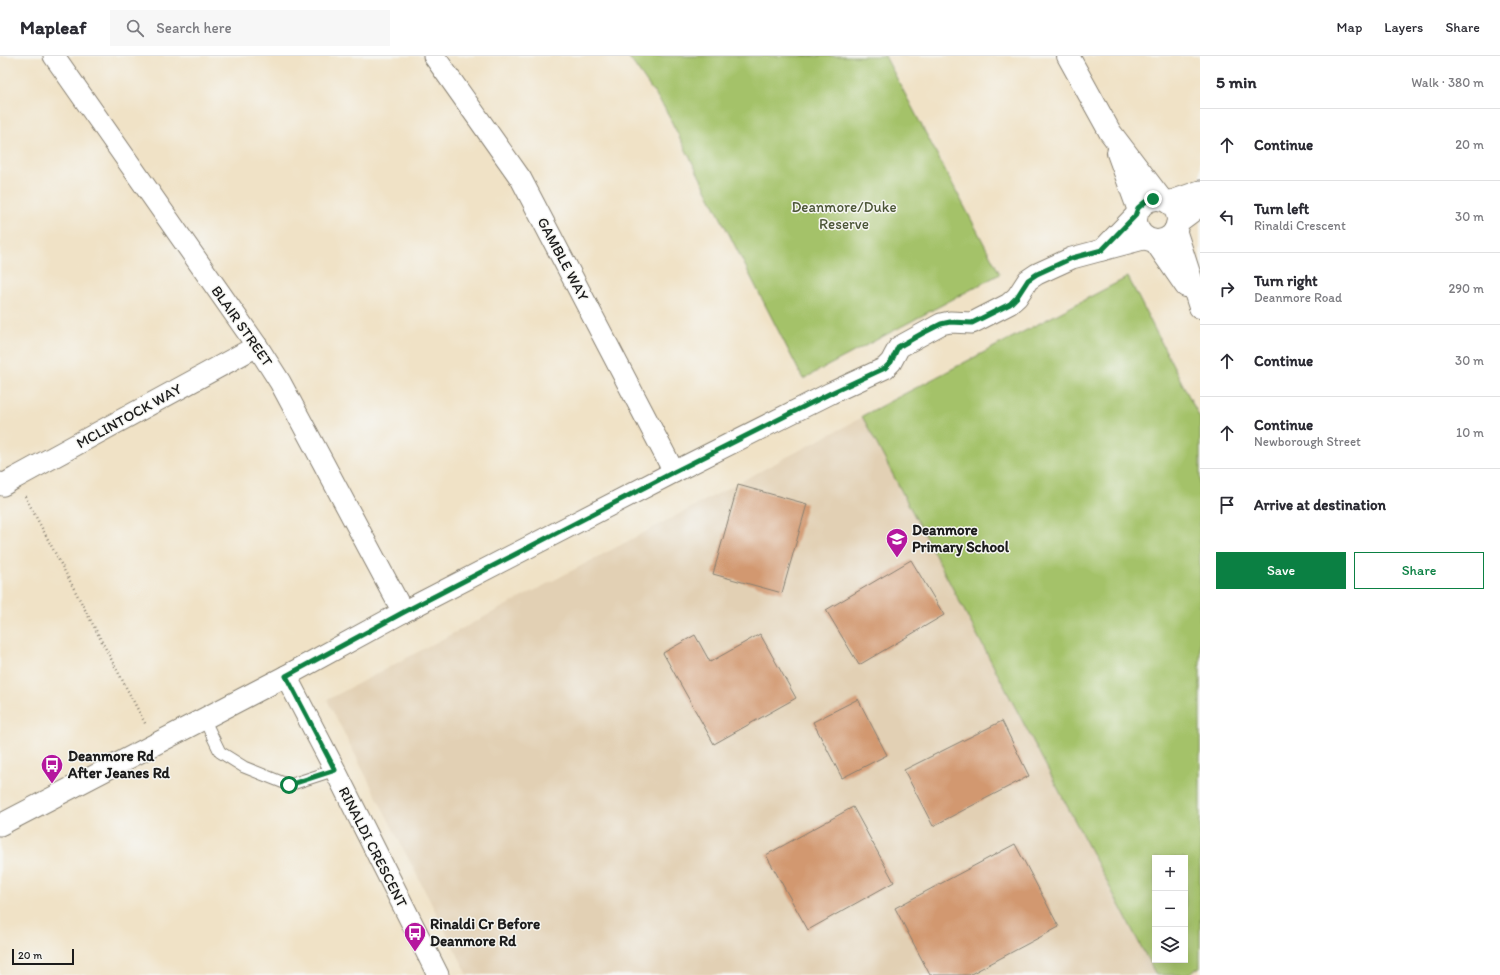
<!DOCTYPE html>
<html lang="en">
<head>
<meta charset="utf-8">
<style>
  :root { --surface:#fff; --page:#f7f7f7; --text:#2b2b33; --muted:#7c7c81; --line:#e1e1e2; --accent:#0b8043 }
  body { margin:0; font-family:Itim,sans-serif; background:var(--page); color:var(--text) }
  .controls { position:absolute; right:12px; bottom:12px; display:grid; overflow:hidden; border-radius:0px; box-shadow:0 4px 16px #0002 }
  .controls button { width:36px; height:36px; display:grid; place-items:center; padding:0; border:0; border-bottom:1px solid var(--line); background:var(--surface); color:var(--text); font:20px sans-serif }
  .scale { position:absolute; left:12px; bottom:10px; width:62px; box-sizing:border-box; padding-left:4px; border:2px solid #1c1c1c; border-top:0; font-size:11px; line-height:14px; white-space:nowrap; color:#1c1c1c; -webkit-text-stroke:3px #f6f6f2; paint-order:stroke }
  .stop { position:absolute; width:12px; height:12px; margin:-9px; border:3px solid #0b8043; border-radius:50%; background:#fff }
  .stop.end { background:#0b8043; border-color:#fff; box-shadow:0 1px 4px #0008 }
  .list { margin:0; padding:0; list-style:none }
  h2 { display:flex; justify-content:space-between; align-items:center; height:52px; margin:0; padding:0 16px; font-size:17px }
  h2 small { font-size:13px; font-weight:400; color:var(--muted) }
  .list li { display:grid; grid-template-columns:26px 1fr auto; gap:12px; align-items:center; box-sizing:border-box; height:72px; padding:0 16px; border-top:1px solid var(--line) }
  .list b { display:block; font-size:15px; white-space:nowrap }
  .list p { margin:0; font-size:13px; white-space:nowrap; color:var(--muted) }
  .list em { font-size:13px; font-style:normal; color:var(--muted) }
  .actions { display:flex; gap:8px; padding:12px 16px }
  .actions a { flex:1; padding:9px 0; border:1px solid var(--accent); border-radius:0px; text-align:center; font-size:14px; color:var(--accent) }
  .actions .main { background:var(--accent); color:#fff }
  .icon { flex:none; width:22px; height:22px; fill:none; stroke:currentColor; stroke-width:2; stroke-linecap:round; stroke-linejoin:round }
  .map { position:relative; flex:none; width:1200px; height:919px; overflow:hidden }
  header { display:flex; align-items:center; gap:24px; box-sizing:border-box; height:56px; padding:0 20px; background:var(--surface); border-bottom:1px solid var(--line) }
  header strong { font-size:19px }
  nav { display:flex; gap:22px; margin-inline-start:auto; font-size:14px }
  .search { width:280px; height:36px; background:var(--page); display:flex; align-items:center; gap:10px; box-sizing:border-box; padding:0 14px; border-radius:0px; color:var(--muted); font-size:15px }
  main { display:flex }
  aside { flex:1; background:var(--surface) }
  .map>svg:first-child { display:block }
</style>
</head>
<body>
<header>
<strong>Mapleaf</strong>
<div class="search"><svg class="icon" aria-label="search" viewBox="0 0 24 24"><circle cx="10" cy="10" r="6"/><path d="M15 15l6 6"/></svg>Search here</div>
<nav><a>Map</a><a>Layers</a><a>Share</a></nav>
</header>
<main>
<div class="map">
<svg width="1200" height="919" viewBox="0 0 1200 919">
  <rect width="100%" height="100%" fill="#f6f6f2"/>
  <filter id="ink" filterUnits="userSpaceOnUse"><feTurbulence type="fractalNoise" baseFrequency=".025" numOctaves="2"/><feDisplacementMap in="SourceGraphic" scale="8" xChannelSelector="R" yChannelSelector="G"/><feConvolveMatrix kernelMatrix="1 2 1 2 8 2 1 2 1" color-interpolation-filters="sRGB"/></filter>
  <filter id="wash" filterUnits="userSpaceOnUse"><feTurbulence type="fractalNoise" baseFrequency=".012" numOctaves="4" result="noise"/><feDisplacementMap in="SourceGraphic" scale="16" xChannelSelector="R" yChannelSelector="G"/><feGaussianBlur stdDeviation="0.9" result="paint"/><feColorMatrix in="noise" values="0 0 0 0 0 0 0 0 0 0 0 0 0 0 0 0 0 1.4 0 .05"/><feComposite in="paint" operator="in"/></filter>
  <g filter="url(#wash)">
    <rect width="100%" height="100%" fill="#f0e2c6"/>
    <path fill="#e2d0b4" fill-rule="evenodd" d="M 1128,221 L 1200,362 L 1200,910 L 1183,919 L 468,919 L 327,644 ZM 1155,802 L 1185,802 L 1185,904 L 1155,904 Z"/>
    <g fill="#a4c269" stroke="#606f42" fill-rule="evenodd">
      <path d="M 628,0 L 885,0 L 1000,218 L 803,323 L 664,51 Z"/>
      <path d="M 1128,221 L 1200,362 L 1200,911 L 1186,919 L 1156,919 L 862,360 ZM 1155,802 L 1185,802 L 1185,904 L 1155,904 Z"/>
    </g>
    <g id="blocks">
      <g fill="#d29870">
        <path d="M 738,429 L 807,448 L 782,537 L 713,518 Z"/>
        <path d="M 911,504 L 944,559 L 859,609 L 826,554 Z"/>
        <path d="M 760,578 L 796,642 L 714,688 L 663,597 L 695,579 L 710,606 Z"/>
        <path d="M 858,643 L 887,699 L 842,722 L 813,666 Z"/>
        <path d="M 1002,665 L 1029,720 L 933,770 L 904,714 Z"/>
        <path d="M 853,751 L 894,826 L 808,874 L 766,799 Z"/>
        <path d="M 1015,788 L 1059,871 L 969,919 L 930,919 L 895,852 Z"/>
      </g>
    </g>
  </g>
  <g filter="url(#ink)">
    <use href="#blocks" fill-opacity="0" stroke="#867f71" stroke-width="1"/>
    <g fill="none" stroke-linecap="round" stroke-linejoin="round">
      <g stroke="#867f71" stroke-width="13">
        <path id="lane" d="M 204,663 L 220,696 L 244,711 L 289,729 L 335,714"/>
      </g>
      <g stroke="#867f71" stroke-width="23">
        <g id="street">
          <path d="M 54,0 L 257,290 L 280,326 L 403,556"/>
          <path d="M 434,0 L 521,123 L 674,416"/>
          <path d="M 1169,146 L 1200,135"/>
          <path d="M 1177,167 L 1200,150"/>
          <path d="M 1102,194 L 1135,160"/>
          <path d="M 0,427 L 3,429 L 15,422 L 257,290"/>
          <path d="M 286,620 L 335,714 L 438,919"/>
          <path d="M 0,769 L 286,620 L 403,556 L 674,416 L 831,337 L 885,312 L 891,306 L 899,291 L 941,268 L 950,266 L 972,267 L 1009,248 L 1017,241 L 1028,224 L 1037,218 L 1072,202 L 1147,182"/>
        </g>
      </g>
      <g stroke="#867f71" stroke-width="24">
        <g id="secondary">
          <path d="M 1068,0 L 1110,76 L 1161,143"/>
          <path d="M 1118,97 L 1138,152"/>
          <circle cx="1157" cy="164" r="21"/>
          <path d="M 1175,174 L 1200,251"/>
          <path d="M 1155,185 L 1186,230"/>
        </g>
      </g>
      <path stroke="#867f71" stroke-width="2.5" stroke-dasharray="1 3" stroke-linecap="butt" d="M 25,440 L 146,669"/>
      <use href="#lane" stroke="#fff" stroke-width="11"/>
      <use href="#street" stroke="#fff" stroke-width="21"/>
      <use href="#secondary" stroke="#fff" stroke-width="22"/>
    </g>
  </g>
  <g fill="none" stroke-linecap="round" stroke-linejoin="round" filter="url(#ink)">
    <path stroke="#0b8043" stroke-width="5" d="M 289,729 L 335,714 L 286,620 L 404,556 L 674,416 L 831,337 L 885,312 L 891,306 L 898,291 L 923,277 L 941,268 L 950,266 L 972,267 L 1010,248 L 1017,241 L 1028,224 L 1037,218 L 1072,202 L 1102,194 L 1135,160 L 1138,152 L 1145,146 L 1153,143"/>
  </g>
  <defs>
    <g id="school-pin" transform="scale(1.15)"><path d="M0 17L-7.5 6A9.5 9.5 0 1 1 7.5 6Z" fill="#b5179e" stroke="#f6f6f2"/><path d="M0-5L7-2L0 1L-7-2ZM-4 1L0 2.5L4 1V4Q0 6-4 4Z" fill="#fff"/></g>
    <g id="bus-pin" transform="scale(1.15)"><path d="M0 17L-7.5 6A9.5 9.5 0 1 1 7.5 6Z" fill="#b5179e" stroke="#f6f6f2"/><path d="M-5-6H5V4H4V6H2V4H-2V6H-4V4H-5ZM-3.5-4V0h7V-4ZM-3.5 1.2v1.5H-2V1.2ZM2 1.2v1.5H3.5V1.2Z" fill="#fff"/></g>
  </defs>
  <g fill-rule="evenodd">
    <use href="#school-pin" x="897" y="483"/>
    <use href="#bus-pin" x="52" y="709"/>
    <use href="#bus-pin" x="415" y="877"/>
  </g>
  <g text-anchor="middle" dominant-baseline="central" stroke-width="3" stroke-linejoin="round" paint-order="stroke">
    <g font-size="15" fill="#4c5637" stroke="#f6f6f2">
      <text x="844" y="151">Deanmore/Duke<tspan x="844" dy="17">Reserve</tspan></text>
    </g>
    <g font-size="15" fill="#1c1c1c" stroke="#f6f6f2">
      <text transform="translate(563 203) rotate(62)">GAMBLE WAY</text>
      <text transform="translate(242 270) rotate(55)">BLAIR STREET</text>
      <text transform="translate(129 360) rotate(-29)">MCLINTOCK WAY</text>
      <text transform="translate(373 791) rotate(63)">RINALDI CRESCENT</text>
    </g>
    <g font-size="15" font-weight="bold" fill="#1c1c1c" stroke="#f6f6f2" text-anchor="start">
      <text x="912" y="474">Deanmore<tspan x="912" dy="17">Primary School</tspan></text>
      <text x="68" y="700">Deanmore Rd<tspan x="68" dy="17">After Jeanes Rd</tspan></text>
      <text x="430" y="868">Rinaldi Cr Before<tspan x="430" dy="17">Deanmore Rd</tspan></text>
    </g>
  </g>
</svg>
<div class="controls">
<button>+</button>
<button>−</button>
<button><svg class="icon" aria-label="layers" viewBox="0 0 24 24"><path d="M12 4l9 5-9 5-9-5zM3 14l9 5 9-5"/></svg></button>
</div>
<div class="scale">20 m</div>
<div class="stop" style="left:289px;top:729px"></div>
<div class="stop end" style="left:1153px;top:143px"></div>
</div>
<aside>
<h2>5 min<small>Walk · 380 m</small></h2>
<ul class="list">
<li><svg class="icon" aria-label="ahead" viewBox="0 0 24 24"><path d="M12 20V5M6 11l6-6 6 6"/></svg><div><b>Continue</b></div><em>20 m</em></li>
<li><svg class="icon" aria-label="left" viewBox="0 0 24 24"><path d="M17 20v-9H6M10 6l-5 5 5 5"/></svg><div><b>Turn left</b><p>Rinaldi Crescent</p></div><em>30 m</em></li>
<li><svg class="icon" aria-label="right" viewBox="0 0 24 24"><path d="M7 20v-9h11M14 6l5 5-5 5"/></svg><div><b>Turn right</b><p>Deanmore Road</p></div><em>290 m</em></li>
<li><svg class="icon" aria-label="ahead" viewBox="0 0 24 24"><path d="M12 20V5M6 11l6-6 6 6"/></svg><div><b>Continue</b></div><em>30 m</em></li>
<li><svg class="icon" aria-label="ahead" viewBox="0 0 24 24"><path d="M12 20V5M6 11l6-6 6 6"/></svg><div><b>Continue</b><p>Newborough Street</p></div><em>10 m</em></li>
<li><svg class="icon" aria-label="arrive" viewBox="0 0 24 24"><path d="M6 21V4h12l-3 4 3 4H6"/></svg><div><b>Arrive at destination</b></div></li>
</ul>
<div class="actions"><a class="main">Save</a><a>Share</a></div>
</aside>
</main>
</body>
</html>
